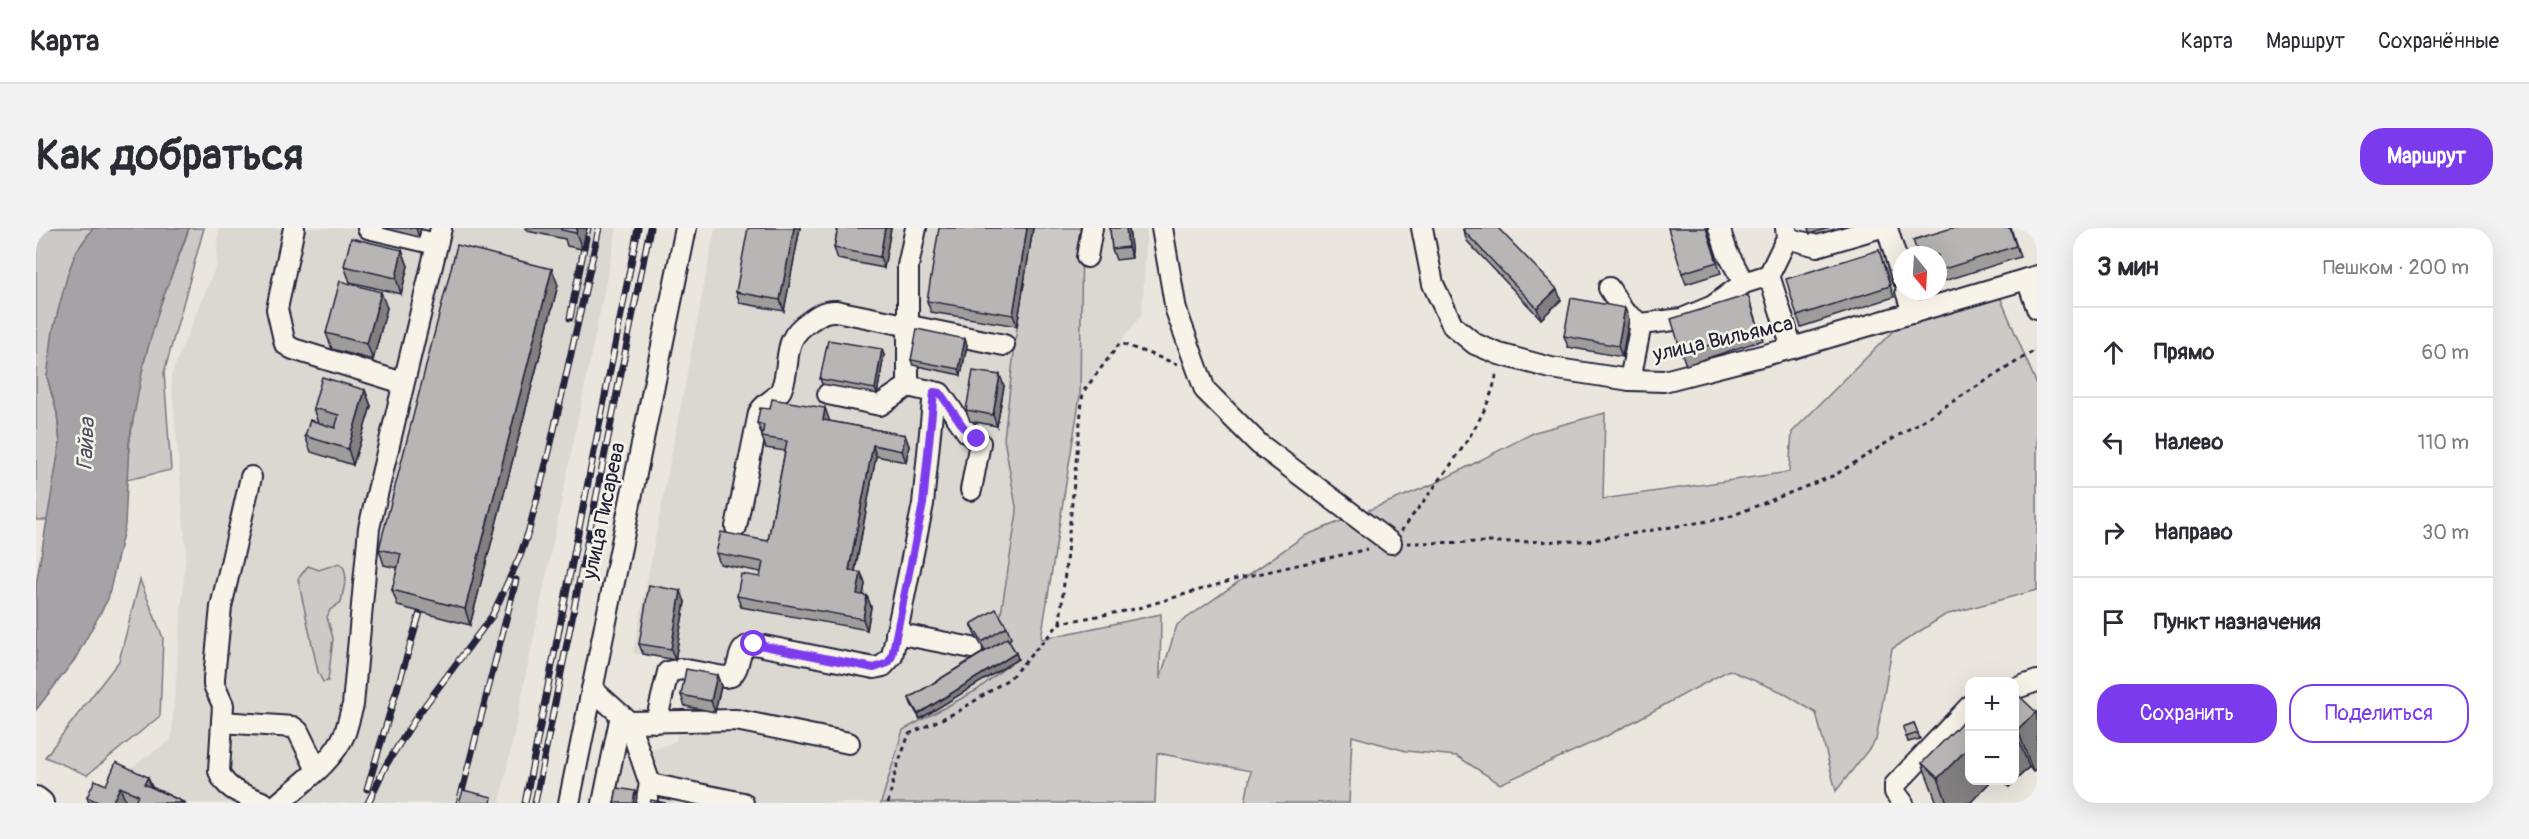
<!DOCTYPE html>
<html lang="ru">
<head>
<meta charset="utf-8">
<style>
  :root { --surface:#fff; --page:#f2f2f3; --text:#2b2b33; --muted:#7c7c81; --line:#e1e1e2; --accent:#7c3aed }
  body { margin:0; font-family:Pangolin,sans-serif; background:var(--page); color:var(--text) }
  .controls { position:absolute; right:18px; bottom:18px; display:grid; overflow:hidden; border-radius:12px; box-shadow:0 6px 24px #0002 }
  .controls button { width:54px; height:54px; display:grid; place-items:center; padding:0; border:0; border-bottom:2px solid var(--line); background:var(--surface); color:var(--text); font:30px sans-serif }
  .compass { position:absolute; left:1857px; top:18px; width:54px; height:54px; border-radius:50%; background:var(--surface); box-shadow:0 6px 24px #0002; rotate:162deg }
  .stop { position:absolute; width:18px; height:18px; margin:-14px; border:4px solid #7c3aed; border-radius:50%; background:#fff }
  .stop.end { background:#7c3aed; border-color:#fff; box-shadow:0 2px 6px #0008 }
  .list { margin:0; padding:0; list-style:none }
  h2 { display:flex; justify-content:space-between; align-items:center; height:78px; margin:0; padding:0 24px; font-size:26px }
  h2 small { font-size:20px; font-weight:400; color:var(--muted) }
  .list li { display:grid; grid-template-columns:39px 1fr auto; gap:18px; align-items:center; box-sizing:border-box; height:90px; padding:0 24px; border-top:2px solid var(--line) }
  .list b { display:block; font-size:22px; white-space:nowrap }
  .list em { font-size:20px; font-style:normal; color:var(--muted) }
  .actions { display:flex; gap:12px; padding:18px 24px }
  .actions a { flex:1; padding:14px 0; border:2px solid var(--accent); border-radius:24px; text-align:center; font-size:21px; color:var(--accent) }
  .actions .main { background:var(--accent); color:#fff }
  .icon { flex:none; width:33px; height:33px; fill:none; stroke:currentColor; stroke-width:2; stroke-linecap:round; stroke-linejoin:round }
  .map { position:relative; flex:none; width:2001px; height:575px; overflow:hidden; border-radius:24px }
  header { display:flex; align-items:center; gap:36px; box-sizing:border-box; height:84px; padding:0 30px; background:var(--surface); border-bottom:2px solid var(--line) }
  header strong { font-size:28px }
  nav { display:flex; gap:33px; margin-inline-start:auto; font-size:21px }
  .intro { display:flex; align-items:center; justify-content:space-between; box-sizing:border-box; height:144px; padding:0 36px }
  h1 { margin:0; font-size:42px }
  .button { padding:15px 27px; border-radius:24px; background:var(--accent); color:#fff; font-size:21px; font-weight:700 }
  main { display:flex; gap:36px; padding:0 36px }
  aside { flex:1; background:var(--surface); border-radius:24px; box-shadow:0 6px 24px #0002 }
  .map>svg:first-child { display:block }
</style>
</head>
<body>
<header>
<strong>Карта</strong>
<nav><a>Карта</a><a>Маршрут</a><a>Сохранённые</a></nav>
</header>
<div class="intro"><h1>Как добраться</h1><a class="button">Маршрут</a></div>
<main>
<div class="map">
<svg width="2001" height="575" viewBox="0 0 2001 575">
  <rect width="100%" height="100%" fill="#eae6de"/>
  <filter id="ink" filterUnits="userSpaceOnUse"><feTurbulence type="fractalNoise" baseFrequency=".0167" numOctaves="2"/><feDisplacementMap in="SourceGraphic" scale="12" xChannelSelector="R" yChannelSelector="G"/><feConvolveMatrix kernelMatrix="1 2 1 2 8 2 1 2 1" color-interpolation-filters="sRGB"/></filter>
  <g filter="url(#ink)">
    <g fill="#dbd8d2">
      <path d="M 183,0 L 581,0 L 464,575 L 56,575 L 62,562 L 135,512 L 150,322 L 135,147 L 180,38 Z"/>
      <path d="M 679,0 L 1111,0 L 1106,86 L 1044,168 L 1004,411 L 941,462 L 867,502 L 845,575 L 559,575 L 565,542 L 640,513 L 654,434 L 597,425 Z"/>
    </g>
    <g fill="#cdc9c6" stroke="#787680" stroke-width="1.5">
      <path d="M 0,0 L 57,0 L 40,24 L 11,149 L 21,185 L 24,215 L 12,292 L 0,292 Z"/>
      <path d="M 153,0 L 168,0 L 128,145 L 135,242 L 90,252 C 94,193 106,133 124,77 C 133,51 145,26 153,0 Z"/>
      <path d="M 997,0 L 1046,0 L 1044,168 L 1005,411 L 1125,386 L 1124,451 L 1141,397 L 1268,308 L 1400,255 L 1499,204 L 1569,185 L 1567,271 L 1753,244 L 1756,204 L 1866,94 L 1964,69 L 2001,157 L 2001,362 L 1909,387 L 1856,421 L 1840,512 L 1800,563 L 1780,485 L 1746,464 L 1693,442 L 1569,509 L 1464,556 L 1421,528 L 1370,523 L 1316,508 L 1313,575 L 1209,575 L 1215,543 L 1121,525 L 1119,575 L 845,575 L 867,502 L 941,462 L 981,430 L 973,416 L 975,410 L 964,392 L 981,284 L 968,211 L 981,98 Z"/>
      <path d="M 303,335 L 308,340 L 310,350 L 305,374 L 294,382 L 291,389 L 297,410 L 292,453 L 287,454 L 282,444 L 262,351 L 272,338 L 283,342 Z"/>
      <path d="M 104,352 L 127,410 L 124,488 L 51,547 L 9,529 L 83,433 Z"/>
    </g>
    <path fill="#a6a3a6" stroke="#716f7b" stroke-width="1.5" d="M 57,0 L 153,0 L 124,78 L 108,134 L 93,214 L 89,297 L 72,371 L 39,431 L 0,482 L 0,357 L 24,215 L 21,185 L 11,149 L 17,102 L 32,45 L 40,24 Z"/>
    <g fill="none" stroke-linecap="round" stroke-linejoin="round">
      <g stroke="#22223b" stroke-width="24">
        <g id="minor">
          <path d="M 258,0 L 241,81 L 249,116 L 257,121 L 367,155"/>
          <path d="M 332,0 L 400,16"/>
          <path d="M 1126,0 L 1140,82 L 1169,162 L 1223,216 L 1355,315"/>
          <path d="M 1386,0 L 1397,56 L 1417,98 L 1439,116 L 1463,126 L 1515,140 L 1594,152 L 1628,153 L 1756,120 L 2001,48"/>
          <path d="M 1683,0 L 1691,24 L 1708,55"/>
          <path d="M 1750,0 L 1751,10 L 1733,47 L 1756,120"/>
          <path d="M 1851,0 L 1866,50"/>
          <path d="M 1751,10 L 1781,18 L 1842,0"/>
          <path d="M 1051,29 L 1056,0"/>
          <path d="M 1991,51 L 2001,80"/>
          <path d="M 1573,60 L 1588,84 L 1605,96"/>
          <path d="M 1870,63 L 1877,85"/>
          <path d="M 1594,152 L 1605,96 L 1646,91 L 1677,78 L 1708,55 L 1733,47"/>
          <path d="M 898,164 L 904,165 L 931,204 L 944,215 L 935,262"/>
          <path d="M 792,166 L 844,177 L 872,158"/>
          <path d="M 215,249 L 185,379 L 178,450 L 178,457 L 187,477 L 183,543 C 189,563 210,567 228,575"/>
          <path d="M 700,299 L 723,185 C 727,175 740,172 745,162 C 757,134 743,113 774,93 C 783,87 789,82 800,83 L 968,117"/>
          <path d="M 860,405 L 936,420"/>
          <path d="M 556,461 L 593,494 L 614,556 L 610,575"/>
          <path d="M 1978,461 L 2001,453"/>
          <path d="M 186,494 L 257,499 L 262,503 L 281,542"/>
          <path d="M 593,494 L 700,492 L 813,515"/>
          <path d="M 620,494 L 632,444 L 645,441 L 688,449 L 695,448 C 707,438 698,419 718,416 L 838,440 L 847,438 L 856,428 L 887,276 L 898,164 L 872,158 L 872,38 L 880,0"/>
          <path d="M 614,556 L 707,575"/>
          <path d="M 243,575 C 266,555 297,534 309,505 C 312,496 314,486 317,477 L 333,300 L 405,0"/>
          <path d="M 533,575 L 650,0"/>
          <path d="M 567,575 L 585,487"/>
          <path d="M 1867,575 L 1859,564 L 1859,557 L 1934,478"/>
        </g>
      </g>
      <g stroke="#22223b" stroke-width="28">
        <path id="major" d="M 0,571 L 5,575"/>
      </g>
      <g stroke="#22223b" stroke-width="3" stroke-dasharray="4.5 4.5" stroke-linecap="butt">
        <path d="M 1365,303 C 1397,259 1453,196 1461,143"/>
        <path d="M 1371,315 L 1551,313 L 1690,290 L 1799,247 L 2001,121"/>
        <path d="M 1024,395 L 1047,164 L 1084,115 L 1141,136"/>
        <path d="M 852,575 L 860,542 L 873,506 L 923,483 L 974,450 L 1024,395 L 1099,381 L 1204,350 L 1332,321"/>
      </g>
      <use href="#minor" stroke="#f7f3e8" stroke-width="20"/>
      <use href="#major" stroke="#f7f3e8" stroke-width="24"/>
      <g stroke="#22223b" stroke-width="7">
        <g id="rail">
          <path d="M 534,90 L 552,0"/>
          <path d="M 331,561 L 389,368"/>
          <path d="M 332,575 L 350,537 L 381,488 L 456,388 L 484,328 L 493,302 L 513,224 L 563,0"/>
          <path d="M 423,575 L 480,352"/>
          <path d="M 489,575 L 602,0"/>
          <path d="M 499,575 L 614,0"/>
        </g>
      </g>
      <use href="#rail" stroke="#f7f3e8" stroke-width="4.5" stroke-dasharray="14" stroke-linecap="butt"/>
    </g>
    <g fill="#9e9d9c" stroke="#22223b" stroke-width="1.5">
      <path d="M 347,0 L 385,0 L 383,9 Z"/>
      <path d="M 490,0 L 551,0 L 546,21 L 531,18 L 529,11 L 491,3 Z"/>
      <path d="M 764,0 L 748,83 L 704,75 L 700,64 Z"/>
      <path d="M 802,0 L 855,0 L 848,40 L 802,31 L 798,20 Z"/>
      <path d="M 997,0 L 981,98 L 895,84 L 891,73 Z"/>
      <path d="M 1074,0 L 1093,0 L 1096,30 L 1080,32 L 1076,21 Z"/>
      <path d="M 1670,0 L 1685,45 L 1650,56 L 1646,45 Z"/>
      <path d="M 1772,0 L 1793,0 L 1774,6 Z"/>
      <path d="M 1916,0 L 1975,0 L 1984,29 L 1902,55 L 1902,27 Z"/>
      <path d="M 1427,2 L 1525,72 L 1505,91 L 1431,13 Z"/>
      <path d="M 366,22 L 372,38 L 365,66 L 314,54 L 308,38 Z"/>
      <path d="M 1843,22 L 1858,69 L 1765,99 L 1761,88 Z"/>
      <path d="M 522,57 L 434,397 L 362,378 L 356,362 L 362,340 L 348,337 L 343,321 Z"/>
      <path d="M 1716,78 L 1727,112 L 1650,137 L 1646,126 Z"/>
      <path d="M 351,80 L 337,132 L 296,121 L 290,105 Z"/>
      <path d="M 1593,91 L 1586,129 L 1532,119 L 1528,108 Z"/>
      <path d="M 929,111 L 931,117 L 925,147 L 877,137 L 875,132 Z"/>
      <path d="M 848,127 L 841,166 L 786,156 L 784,151 Z"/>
      <path d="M 968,158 L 961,198 L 934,193 L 930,182 Z"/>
      <path d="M 329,162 L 335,178 L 317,237 L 275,224 L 269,208 L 282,195 L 277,180 Z"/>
      <path d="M 789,180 L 793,193 L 869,207 L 873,218 L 870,234 L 840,228 L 819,344 L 825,345 L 829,356 L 827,368 L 831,368 L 835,379 L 831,402 L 705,379 L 701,368 L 724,349 L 725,344 L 684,336 L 680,325 L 732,313 L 749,223 L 730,220 L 726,209 L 726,207 L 721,195 L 734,181 Z"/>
      <path d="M 649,374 L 639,432 L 607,426 L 603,416 Z"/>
      <path d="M 935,396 L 971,399 L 975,410 L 972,412 L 980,425 L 982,431 L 884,491 L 875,476 L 873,470 L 949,423 L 939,407 Z"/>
      <path d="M 681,447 L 685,458 L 679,484 L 649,478 L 645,467 Z"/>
      <path d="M 1978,463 L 2001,487 L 2001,540 L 1997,544 L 1993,539 L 1973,559 L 1966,552 L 1978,552 Z"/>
      <path d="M 1878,495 L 1884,511 L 1872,514 L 1867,499 Z"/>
      <path d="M 1886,535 L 1934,552 L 1956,552 L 1934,575 L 1901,575 Z"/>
      <path d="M 112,549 L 116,559 L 149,575 L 53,575 L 51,569 L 70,557 Z"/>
    </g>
    <g fill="#817f7f" stroke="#22223b" stroke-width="1.5">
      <path d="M 380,0 L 385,0 L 383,9 Z"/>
      <path d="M 541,0 L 551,0 L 546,21 L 540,5 Z"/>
      <path d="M 758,0 L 764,0 L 748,83 L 744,72 Z"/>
      <path d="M 849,0 L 855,0 L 848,40 L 844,29 Z"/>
      <path d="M 991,0 L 997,0 L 981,98 L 977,87 Z"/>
      <path d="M 1090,0 L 1093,0 L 1096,30 L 1092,19 Z"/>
      <path d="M 366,22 L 372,38 L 365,66 L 360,50 Z"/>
      <path d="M 516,41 L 522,57 L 434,397 L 429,381 Z"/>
      <path d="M 1521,61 L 1525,72 L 1505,91 L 1501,80 Z"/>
      <path d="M 345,64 L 351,80 L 337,132 L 331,116 Z"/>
      <path d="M 1589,80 L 1593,91 L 1586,129 L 1582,118 Z"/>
      <path d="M 929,111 L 931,117 L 925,147 L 923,141 Z"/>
      <path d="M 846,121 L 848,127 L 841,166 L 839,161 Z"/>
      <path d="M 964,147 L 968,158 L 961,198 L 957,187 Z"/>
      <path d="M 329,162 L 335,178 L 317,237 L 312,221 Z"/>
      <path d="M 789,180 L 793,191 L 791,203 L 787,192 Z"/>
      <path d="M 869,207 L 873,218 L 870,234 L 866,223 Z"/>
      <path d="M 837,217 L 840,228 L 817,353 L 813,342 Z"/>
      <path d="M 825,345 L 829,356 L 825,377 L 821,366 Z"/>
      <path d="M 645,363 L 649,374 L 639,432 L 635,421 Z"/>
      <path d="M 831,368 L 835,379 L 831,402 L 827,391 Z"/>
      <path d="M 980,425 L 982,431 L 884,491 L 882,486 Z"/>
      <path d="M 681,447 L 685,458 L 679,484 L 675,473 Z"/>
      <path d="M 2000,484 L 2001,487 L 2001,540 L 1997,544 L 1982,502 Z"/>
      <path d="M 1978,500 L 1993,539 L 1973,559 L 1971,552 L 1978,552 Z"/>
      <path d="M 1934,518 L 1934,552 L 1956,552 L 1934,575 L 1911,575 L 1902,550 Z"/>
      <path d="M 112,549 L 117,565 L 108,556 Z"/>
      <path d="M 84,559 L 90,575 L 76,575 Z"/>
      <path d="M 599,563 L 601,569 L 600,575 L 597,575 Z"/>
    </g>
    <g fill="#b8b6b5" stroke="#22223b" stroke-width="1.5">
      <path d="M 525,0 L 541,0 L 540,5 L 525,2 Z"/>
      <path d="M 712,0 L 758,0 L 744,72 L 700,64 Z"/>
      <path d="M 802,0 L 849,0 L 844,29 L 798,20 Z"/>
      <path d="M 903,0 L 991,0 L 977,87 L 891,73 Z"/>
      <path d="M 1074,0 L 1090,0 L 1092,19 L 1076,21 Z"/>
      <path d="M 1429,0 L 1462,0 L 1521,61 L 1501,80 L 1427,2 Z"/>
      <path d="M 1632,0 L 1670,0 L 1681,34 L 1646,45 Z"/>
      <path d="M 1916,0 L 1974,0 L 1980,18 L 1902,43 L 1902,27 L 1882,27 L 1877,12 Z"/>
      <path d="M 315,10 L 366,22 L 360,50 L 308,38 Z"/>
      <path d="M 421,17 L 516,41 L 429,381 L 356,362 L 365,326 L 343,321 Z"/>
      <path d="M 1843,22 L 1854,58 L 1761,88 L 1750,51 Z"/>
      <path d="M 304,53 L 345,64 L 331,116 L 290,105 Z"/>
      <path d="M 1712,67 L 1723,101 L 1646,126 L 1635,91 Z"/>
      <path d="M 1535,70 L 1589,80 L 1582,118 L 1528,108 Z"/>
      <path d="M 881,101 L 929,111 L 923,141 L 875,132 Z"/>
      <path d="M 792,112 L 846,121 L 839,161 L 784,151 Z"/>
      <path d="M 937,143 L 964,147 L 957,187 L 930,182 Z"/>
      <path d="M 286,149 L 329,162 L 312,221 L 269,208 L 274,192 L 299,200 L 303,187 L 277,180 Z"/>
      <path d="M 736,171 L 789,180 L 787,192 L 869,207 L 866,223 L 837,217 L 813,342 L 825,345 L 821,366 L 831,368 L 827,391 L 701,368 L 705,346 L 724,349 L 727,334 L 680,325 L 685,304 L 732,313 L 751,213 L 726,209 L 728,197 L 721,195 L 724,180 L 734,181 Z"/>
      <path d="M 613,357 L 645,363 L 635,421 L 603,416 Z"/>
      <path d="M 960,381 L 971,399 L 946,414 L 935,396 Z"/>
      <path d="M 971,410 L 980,425 L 882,486 L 873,470 Z"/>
      <path d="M 650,441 L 681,447 L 675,473 L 645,467 Z"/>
      <path d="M 1978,463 L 2000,484 L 1982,502 L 1978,498 Z"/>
      <path d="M 1934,486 L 1934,518 L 1902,550 L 1886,535 Z"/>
      <path d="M 1878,495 L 1882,505 L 1870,509 L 1867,499 Z"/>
      <path d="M 80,534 L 112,549 L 108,556 L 149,575 L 99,575 L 102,567 L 84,559 L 76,575 L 64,575 L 51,569 L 59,552 L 70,557 Z"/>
      <path d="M 581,560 L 599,563 L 597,575 L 578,575 Z"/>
      <path d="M 427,562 L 456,569 L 455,575 L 423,575 Z"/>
      <path d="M 615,572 L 630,575 L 614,575 Z"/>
    </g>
  </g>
  <g fill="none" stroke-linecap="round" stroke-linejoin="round" filter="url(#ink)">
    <path stroke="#7c3aed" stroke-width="8" d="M 718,416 L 838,440 L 852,435 L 856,428 L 887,276 L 898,164 L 904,165 L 931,204 L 941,211"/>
  </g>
  <g text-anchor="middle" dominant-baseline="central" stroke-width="5" stroke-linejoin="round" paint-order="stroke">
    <g font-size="21" fill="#22223b" stroke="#f7f3e8">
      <text transform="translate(1687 111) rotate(-13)">улица Вильямса</text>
      <text transform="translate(568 283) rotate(-78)">улица Писарева</text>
    </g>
    <g font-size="22" font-style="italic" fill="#504f60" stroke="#f7f3e8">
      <text transform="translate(50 216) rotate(-87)">Гайва</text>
    </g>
  </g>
</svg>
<div class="controls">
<button>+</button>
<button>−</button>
</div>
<svg class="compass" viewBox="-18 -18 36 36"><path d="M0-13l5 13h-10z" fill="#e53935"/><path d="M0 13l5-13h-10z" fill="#7c7c81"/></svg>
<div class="stop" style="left:718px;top:416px"></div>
<div class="stop end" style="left:941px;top:211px"></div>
</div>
<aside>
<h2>3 мин<small>Пешком · 200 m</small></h2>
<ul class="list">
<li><svg class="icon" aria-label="ahead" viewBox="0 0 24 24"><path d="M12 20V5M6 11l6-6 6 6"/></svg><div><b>Прямо</b></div><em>60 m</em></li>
<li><svg class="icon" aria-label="left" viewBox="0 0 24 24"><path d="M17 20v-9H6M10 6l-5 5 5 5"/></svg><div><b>Налево</b></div><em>110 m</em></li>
<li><svg class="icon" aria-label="right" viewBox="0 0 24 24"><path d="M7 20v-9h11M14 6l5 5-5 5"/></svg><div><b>Направо</b></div><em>30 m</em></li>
<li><svg class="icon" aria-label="arrive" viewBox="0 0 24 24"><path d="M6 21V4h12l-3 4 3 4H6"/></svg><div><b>Пункт назначения</b></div></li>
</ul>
<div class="actions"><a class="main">Сохранить</a><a>Поделиться</a></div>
</aside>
</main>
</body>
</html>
